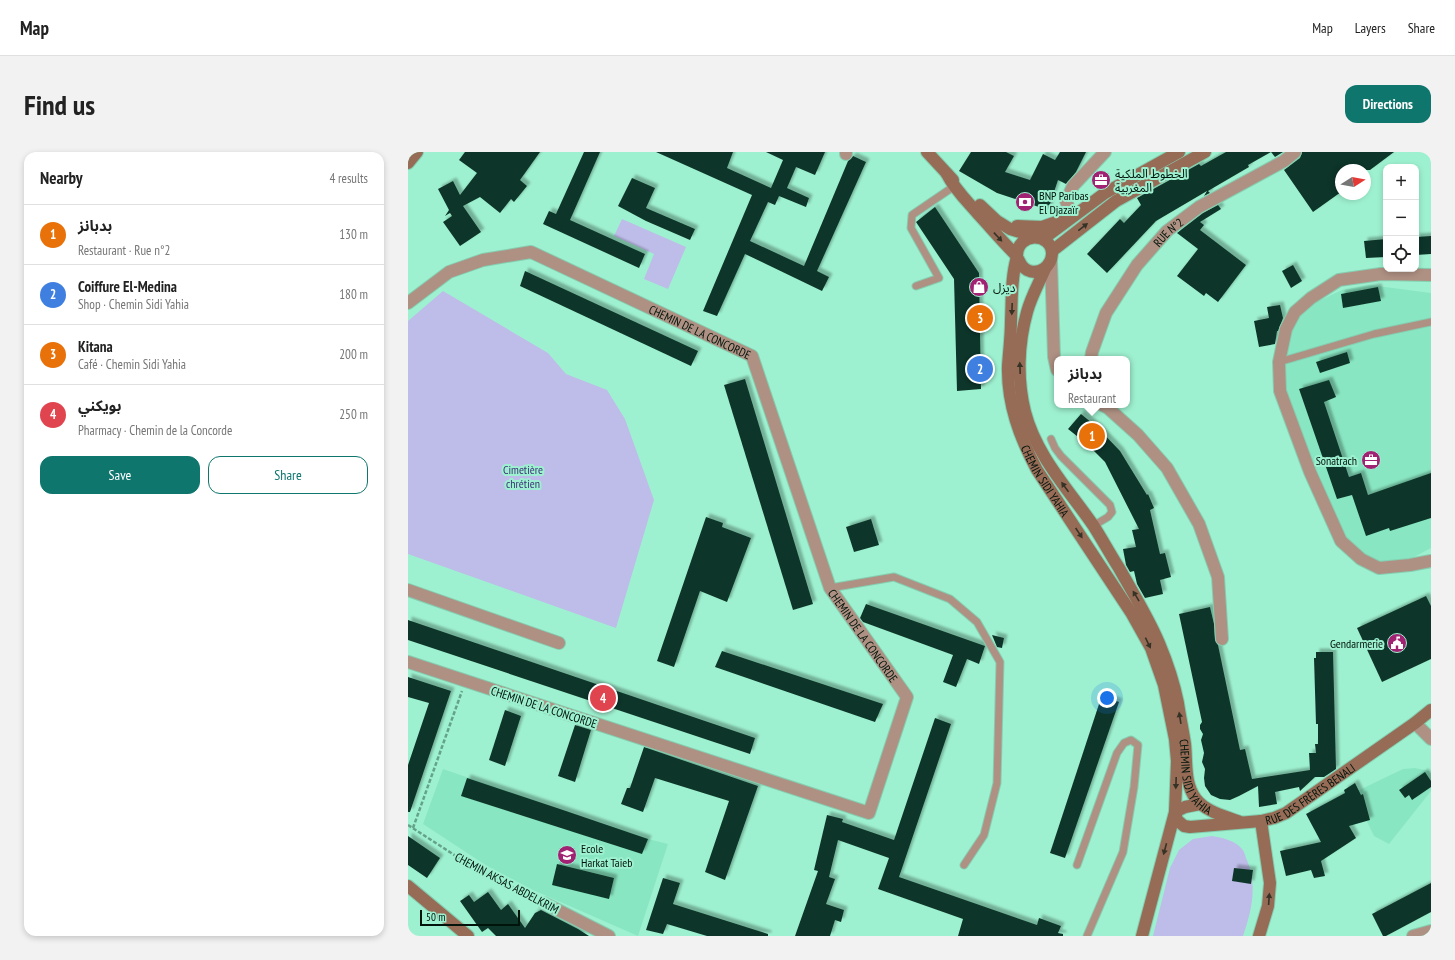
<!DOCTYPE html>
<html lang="en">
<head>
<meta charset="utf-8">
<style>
  :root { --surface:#fff; --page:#f2f2f2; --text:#222; --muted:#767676; --line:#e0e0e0; --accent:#0f766e }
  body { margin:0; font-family:"PT Sans Narrow","Noto Sans Arabic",sans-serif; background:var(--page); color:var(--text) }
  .controls { position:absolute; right:12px; top:12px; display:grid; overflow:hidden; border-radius:8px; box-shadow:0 2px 6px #0003 }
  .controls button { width:36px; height:36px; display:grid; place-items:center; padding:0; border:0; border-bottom:1px solid var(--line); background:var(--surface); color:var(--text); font:20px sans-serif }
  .compass { position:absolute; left:927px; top:12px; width:36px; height:36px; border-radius:50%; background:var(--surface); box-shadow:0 2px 6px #0003; rotate:79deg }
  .scale { position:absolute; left:12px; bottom:10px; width:100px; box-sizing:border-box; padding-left:4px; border:2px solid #00140c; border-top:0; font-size:11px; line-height:14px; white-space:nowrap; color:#00140c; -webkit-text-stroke:3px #9ef1d0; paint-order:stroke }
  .you { position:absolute; left:699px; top:546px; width:14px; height:14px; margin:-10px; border:3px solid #fff; border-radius:50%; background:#1a73e8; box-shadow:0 0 0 6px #1a73e833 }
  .badge { display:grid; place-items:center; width:26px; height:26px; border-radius:50%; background:var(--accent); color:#fff; font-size:13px; font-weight:700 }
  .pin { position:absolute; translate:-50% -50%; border:2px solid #fff; box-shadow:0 1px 4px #0006 }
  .popup { position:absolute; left:646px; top:204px; width:76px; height:52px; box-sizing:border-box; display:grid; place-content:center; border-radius:8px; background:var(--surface); filter:drop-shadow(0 1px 3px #0005); font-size:13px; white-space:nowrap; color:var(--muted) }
  .popup b { font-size:15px; color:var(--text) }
  .popup::after { content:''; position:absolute; left:50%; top:100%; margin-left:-8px; border:8px solid transparent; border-top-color:var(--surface) }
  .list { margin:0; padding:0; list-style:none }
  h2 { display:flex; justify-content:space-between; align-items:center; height:52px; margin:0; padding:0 16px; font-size:17px }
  h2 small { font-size:13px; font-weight:400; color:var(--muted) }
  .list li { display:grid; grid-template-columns:26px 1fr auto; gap:12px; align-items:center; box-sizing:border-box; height:60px; padding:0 16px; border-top:1px solid var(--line) }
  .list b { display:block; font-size:15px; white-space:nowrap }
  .list p { margin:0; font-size:13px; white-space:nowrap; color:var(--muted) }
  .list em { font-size:13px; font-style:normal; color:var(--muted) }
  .actions { display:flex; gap:8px; padding:12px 16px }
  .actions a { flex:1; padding:9px 0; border:1px solid var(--accent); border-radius:12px; text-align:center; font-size:14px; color:var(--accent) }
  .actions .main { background:var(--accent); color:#fff }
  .icon { flex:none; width:22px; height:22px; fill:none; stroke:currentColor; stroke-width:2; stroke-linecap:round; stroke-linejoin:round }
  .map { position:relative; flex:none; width:1023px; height:784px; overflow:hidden; border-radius:12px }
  header { display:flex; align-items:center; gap:24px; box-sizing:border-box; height:56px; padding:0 20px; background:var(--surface); border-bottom:1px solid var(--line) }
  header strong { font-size:19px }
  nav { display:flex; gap:22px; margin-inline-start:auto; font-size:14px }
  .intro { display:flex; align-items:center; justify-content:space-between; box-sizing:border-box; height:96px; padding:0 24px }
  h1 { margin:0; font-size:28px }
  .button { padding:10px 18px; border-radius:12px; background:var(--accent); color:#fff; font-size:14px; font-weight:700 }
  main { display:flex; gap:24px; padding:0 24px }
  aside { flex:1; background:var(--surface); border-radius:12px; box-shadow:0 2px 6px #0003 }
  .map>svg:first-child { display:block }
</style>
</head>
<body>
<header>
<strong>Map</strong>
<nav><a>Map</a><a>Layers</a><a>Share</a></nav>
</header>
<div class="intro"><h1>Find us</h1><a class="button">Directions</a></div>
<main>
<aside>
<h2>Nearby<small>4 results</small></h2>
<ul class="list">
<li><span class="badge" style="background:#e8710a">1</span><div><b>بدبانز</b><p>Restaurant · Rue n°2</p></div><em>130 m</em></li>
<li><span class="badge" style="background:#3f7fe0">2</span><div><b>Coiffure El-Medina</b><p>Shop · Chemin Sidi Yahia</p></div><em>180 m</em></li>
<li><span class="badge" style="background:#e8710a">3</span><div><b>Kitana</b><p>Café · Chemin Sidi Yahia</p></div><em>200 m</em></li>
<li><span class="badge" style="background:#e0444e">4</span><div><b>بويكني</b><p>Pharmacy · Chemin de la Concorde</p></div><em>250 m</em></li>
</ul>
<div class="actions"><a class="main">Save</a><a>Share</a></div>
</aside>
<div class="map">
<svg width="1023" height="784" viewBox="0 0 1023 784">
  <defs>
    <filter id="shadow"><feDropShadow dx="3.5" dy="-3.5" stdDeviation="1" flood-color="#0004"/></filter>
  </defs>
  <rect width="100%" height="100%" fill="#9ef1d0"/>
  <g fill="#89e6c2">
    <path d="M 962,133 L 1023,141 L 1023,396 L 1006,405 L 988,410 L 967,410 L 943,397 L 920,354 L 877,241 L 875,216 L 884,168 L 902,153 L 934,138 Z"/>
    <path d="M 1007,616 L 1021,619 L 1023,621 L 1023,639 L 981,692 L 966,684 L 945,641 L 995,617 Z"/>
    <path d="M 35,617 L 240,687 L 260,692 L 230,784 L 125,738 L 79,714 L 15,672 Z"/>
  </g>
  <g fill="#bebce9">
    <path d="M 214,67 L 278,95 L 260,137 L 236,127 L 246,102 L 206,84 Z"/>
    <path d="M 35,139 L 140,201 L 158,222 L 199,238 L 217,267 L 246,348 L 208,476 L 0,402 L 0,169 Z"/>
    <path d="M 804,684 C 814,686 827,688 834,697 C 836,699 837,703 838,706 C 850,732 844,758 835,784 L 745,784 L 762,716 L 771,698 L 785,687 Z"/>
  </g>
  <g fill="#0f3629" filter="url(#shadow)">
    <path d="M 57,0 L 132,0 L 112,28 L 119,34 L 106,50 L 103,47 L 92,61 L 72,45 L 55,54 L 73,80 L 52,94 L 35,70 L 44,64 L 42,61 L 37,64 L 41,58 L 30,37 L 45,29 L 52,43 L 69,21 L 51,8 Z"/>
    <path d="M 176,0 L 192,0 L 162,68 L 237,102 L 231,116 L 135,72 L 141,59 L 148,62 Z"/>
    <path d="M 248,0 L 325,0 L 319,16 L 363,36 L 375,8 L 358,0 L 417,0 L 407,23 L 388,15 L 379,36 L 401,46 L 398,55 L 371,44 L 367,53 L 360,50 L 342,89 L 396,114 L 440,9 L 445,4 L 458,10 L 409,119 L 421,125 L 414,139 L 337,102 L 309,164 L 295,159 L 344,43 Z"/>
    <path d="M 563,0 L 598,0 L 606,4 L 597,20 L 622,28 L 635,2 L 647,8 L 652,0 L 678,0 L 668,20 L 658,32 L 650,28 L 640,58 L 589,41 L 551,19 Z"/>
    <path d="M 818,0 L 863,0 L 840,13 L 841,15 L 805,36 L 800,39 L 802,41 L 796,44 L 799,39 L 748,69 L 699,121 L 679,102 L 712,67 L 716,71 L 733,53 L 729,46 L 791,12 L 793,14 Z"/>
    <path d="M 863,0 L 875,0 L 867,5 Z"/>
    <path d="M 894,0 L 986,0 L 962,18 L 933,18 L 933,40 L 905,60 L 876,18 L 892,6 Z"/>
    <path d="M 224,26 L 247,36 L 238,56 L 287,77 L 282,88 L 238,69 L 210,54 Z"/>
    <path d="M 810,53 L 813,57 L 792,70 L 796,73 L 792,78 L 838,113 L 810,150 L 798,141 L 796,144 L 769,124 L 790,97 L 769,81 L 795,61 Z"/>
    <path d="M 527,55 L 571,121 L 573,237 L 549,239 L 546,127 L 508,70 Z"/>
    <path d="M 1023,84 L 1023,102 L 1008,103 L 1008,85 Z"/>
    <path d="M 978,87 L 978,105 L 958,106 L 956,89 Z"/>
    <path d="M 885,113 L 894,129 L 883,136 L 874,119 Z"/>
    <path d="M 117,119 L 290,199 L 283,214 L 112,134 Z"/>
    <path d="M 970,135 L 973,149 L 935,156 L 933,142 Z"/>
    <path d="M 872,153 L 875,166 L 870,179 L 869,179 L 867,192 L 851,195 L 846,169 L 861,166 L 859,155 Z"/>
    <path d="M 939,200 L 942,211 L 912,221 L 908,210 Z"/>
    <path d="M 337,227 L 405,452 L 385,458 L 316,233 Z"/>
    <path d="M 921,228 L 928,245 L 916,250 L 941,325 L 953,321 L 960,343 L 1023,321 L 1023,366 L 982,379 L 981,376 L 958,384 L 944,343 L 929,347 L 891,237 Z"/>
    <path d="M 673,262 L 690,276 L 712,299 L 739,343 L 740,342 L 746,356 L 742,358 L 752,402 L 757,401 L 763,425 L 752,428 L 755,442 L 737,446 L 729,432 L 726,419 L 722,420 L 718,413 L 715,397 L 728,395 L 724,378 L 731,377 L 697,310 L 679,292 L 660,277 Z"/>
    <path d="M 298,365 L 315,371 L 314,375 L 343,386 L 319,450 L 292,439 L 266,515 L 249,509 Z"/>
    <path d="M 463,367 L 471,393 L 446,400 L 438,375 Z"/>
    <path d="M 1018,444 L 1023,454 L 1023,507 L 974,530 L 949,476 Z"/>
    <path d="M 458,452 L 577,494 L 571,512 L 559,507 L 548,535 L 535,530 L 545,503 L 455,470 L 452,466 Z"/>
    <path d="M 802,455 L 806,472 L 807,488 L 810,493 L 832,598 L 837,597 L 844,627 L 902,618 L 901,601 L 908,601 L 907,592 L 910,592 L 910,572 L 908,572 L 906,506 L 908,506 L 908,500 L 925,500 L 928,617 L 916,625 L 907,625 L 892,639 L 891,635 L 867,640 L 869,652 L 851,655 L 850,634 L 831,644 L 822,648 L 812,647 L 803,643 L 797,634 L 796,626 L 797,617 L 794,610 L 796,601 L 793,588 L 795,582 L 792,577 L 792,573 L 794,570 L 771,462 Z"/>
    <path d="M 0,468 L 347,586 L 342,602 L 0,488 Z"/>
    <path d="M 584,483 L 596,486 L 594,496 L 589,495 Z"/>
    <path d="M 314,499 L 475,552 L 467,570 L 307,515 Z"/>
    <path d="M 0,525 L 43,539 L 2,660 L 0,660 L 0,613 L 21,551 L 0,545 Z"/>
    <path d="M 694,543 L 711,550 L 657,706 L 642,701 Z"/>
    <path d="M 97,558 L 113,564 L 97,614 L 81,608 Z"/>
    <path d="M 527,566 L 543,572 L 491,725 L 629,773 L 631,766 L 653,774 L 650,781 L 655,782 L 655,784 L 550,784 L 555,767 L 470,737 L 481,706 L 430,688 L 421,725 L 427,727 L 418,752 L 436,758 L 433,770 L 427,768 L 422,784 L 387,784 L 410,719 L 406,718 L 419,663 L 435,667 L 434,670 L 486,688 Z"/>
    <path d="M 167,573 L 183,578 L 167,630 L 150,624 Z"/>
    <path d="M 236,595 L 350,634 L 317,728 L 297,720 L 321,649 L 247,626 L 235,660 L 213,652 L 219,636 L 222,636 Z"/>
    <path d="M 1017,620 L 1023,629 L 1023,635 L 1004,648 L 1001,643 L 997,646 L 991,638 Z"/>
    <path d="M 59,626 L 152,657 L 240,687 L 234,702 L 53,644 Z"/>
    <path d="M 947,631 L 953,643 L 955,642 L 962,668 L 941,674 L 948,686 L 913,709 L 917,724 L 906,726 L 903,718 L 878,724 L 872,699 L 913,690 L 898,662 L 937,641 L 936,638 Z"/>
    <path d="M 0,684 L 32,706 L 19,726 L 0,713 Z"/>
    <path d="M 149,712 L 206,726 L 201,747 L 144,733 Z"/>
    <path d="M 826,716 L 845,718 L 843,732 L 824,729 Z"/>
    <path d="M 255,726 L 272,731 L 265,752 L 360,782 L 360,784 L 299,784 L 259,772 L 255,782 L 238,778 Z"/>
    <path d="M 1023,731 L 1023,760 L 978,784 L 975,784 L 964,762 Z"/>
    <path d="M 80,740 L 93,758 L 100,752 L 117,776 L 127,761 L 133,758 L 170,777 L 181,784 L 88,784 L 80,776 L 74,780 L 52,749 L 61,743 L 66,750 Z"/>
  </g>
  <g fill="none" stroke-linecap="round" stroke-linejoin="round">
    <g stroke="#85ceb1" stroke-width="9">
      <g id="lane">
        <path d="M 508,134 L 531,126 L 503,76 L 504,63 L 545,35"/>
        <path d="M 871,210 L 966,182 L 1023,170"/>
        <path d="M 643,287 L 647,296 L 653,304 L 702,353 L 704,360 L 700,365 L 685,374"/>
        <path d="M 422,436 L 486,425 L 542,447 L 569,470 L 592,510 L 589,631 L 576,683 L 556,713"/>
        <path d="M 669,713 L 709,601 L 716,591 L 723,588 L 730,593 L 726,635 L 715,700 L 679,784"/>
      </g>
    </g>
    <g stroke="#85ceb1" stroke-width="14">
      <g id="street">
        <path d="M 438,0 L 438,2"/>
        <path d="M 664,64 L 658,49 L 665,34 L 697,0"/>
        <path d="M 643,108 L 646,205 L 649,218"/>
        <path d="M 1023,123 L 973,122 L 931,128 L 903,146 L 887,160 L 878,177 L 871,210 L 872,239 L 902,320 L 933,389 L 953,407 L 971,416 L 1002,413 L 1023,409"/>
        <path id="s1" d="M 0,151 L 41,120 L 75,108 L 123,100 L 344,204 L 422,436 L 499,545 L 461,661 L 0,510"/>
        <path id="s2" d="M 683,207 L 684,200 L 698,161 L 729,113 L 759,79 L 791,55 L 876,9 L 887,0"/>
        <path d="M 694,253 L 700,256 L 730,283 L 759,316 L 791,372 L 810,425 L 814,487"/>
        <path d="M 0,438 L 151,491"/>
        <path d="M 1007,571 L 1023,587"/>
        <path d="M 136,751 L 201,784"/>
        <path d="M 1005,784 L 1023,779"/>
      </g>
    </g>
    <g stroke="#85ceb1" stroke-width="14">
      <g id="secondary">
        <path d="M 519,0 L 545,28"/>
        <path d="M 0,11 L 9,0"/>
        <path d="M 539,22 C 547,38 560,50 571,63 C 583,76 594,89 606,101 C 612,107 611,114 619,118 C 631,124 644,114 644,101 C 643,80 609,80 609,104"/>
        <path d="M 572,53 L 589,69 L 602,77 L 628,85"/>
        <path d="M 609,74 L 634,75 L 654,68"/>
        <path d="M 635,87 L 697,41 L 771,0"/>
        <path d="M 644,99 L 708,49 L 797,0"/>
        <path id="s3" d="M 609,105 C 603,125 604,147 603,168 C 603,184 601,199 600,214 C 599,252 612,286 629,318 L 724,462 L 743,496 L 756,533 L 767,587 L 769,609 L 767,660 L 769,668 L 776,674 L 782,675 L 853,669 L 866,666 L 878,661 L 1007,571 L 1023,558"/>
        <path id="s4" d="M 637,117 C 631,131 623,145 619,160 C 610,192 609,228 617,260 C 628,303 660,337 685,373 C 694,387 702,402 711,416 C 725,441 740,465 751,491 C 759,510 766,531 770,551 C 772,565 775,578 777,592 C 779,609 776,632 788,647 C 798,660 817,664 832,670"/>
        <path d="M 0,734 L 60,784"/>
        <path d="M 734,784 L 767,660 L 777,655 L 792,652"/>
        <path d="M 851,784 L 860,754 L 862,731 L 853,669"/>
      </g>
    </g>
    <g stroke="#65a28a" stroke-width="2.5" stroke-dasharray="4 2" stroke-linecap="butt">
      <path d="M 0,673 L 68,717 L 126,746"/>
      <path d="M 5,676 L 54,539"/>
    </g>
    <use href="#lane" stroke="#af9183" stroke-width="7"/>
    <use href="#street" stroke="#af9183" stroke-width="12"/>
    <use href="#secondary" stroke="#976c57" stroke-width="12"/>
  </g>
  <defs><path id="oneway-solid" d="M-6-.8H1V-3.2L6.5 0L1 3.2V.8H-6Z"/></defs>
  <g fill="#353326">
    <use href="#oneway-solid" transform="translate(675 75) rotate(-38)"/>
    <use href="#oneway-solid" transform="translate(590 85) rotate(47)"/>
    <use href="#oneway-solid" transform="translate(604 157) rotate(92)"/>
    <use href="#oneway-solid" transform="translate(612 216) rotate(-92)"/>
    <use href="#oneway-solid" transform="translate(657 335) rotate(-126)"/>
    <use href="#oneway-solid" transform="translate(671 381) rotate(56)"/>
    <use href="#oneway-solid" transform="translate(728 444) rotate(-121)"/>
    <use href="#oneway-solid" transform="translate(740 491) rotate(64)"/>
    <use href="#oneway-solid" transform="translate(772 566) rotate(-99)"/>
    <use href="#oneway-solid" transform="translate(768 631) rotate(92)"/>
    <use href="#oneway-solid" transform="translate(757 697) rotate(105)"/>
    <use href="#oneway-solid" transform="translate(861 747) rotate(-86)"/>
  </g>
  <defs>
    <g id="office-disc" transform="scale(1)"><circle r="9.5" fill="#a12172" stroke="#9ef1d0"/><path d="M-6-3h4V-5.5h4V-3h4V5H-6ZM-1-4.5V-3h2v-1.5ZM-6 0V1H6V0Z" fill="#fff"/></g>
    <g id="bank-disc" transform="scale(1)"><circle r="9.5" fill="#a12172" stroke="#9ef1d0"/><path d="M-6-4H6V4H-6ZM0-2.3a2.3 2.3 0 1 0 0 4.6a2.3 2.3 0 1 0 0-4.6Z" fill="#fff"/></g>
    <g id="shop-disc" transform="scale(1)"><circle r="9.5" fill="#a12172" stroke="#9ef1d0"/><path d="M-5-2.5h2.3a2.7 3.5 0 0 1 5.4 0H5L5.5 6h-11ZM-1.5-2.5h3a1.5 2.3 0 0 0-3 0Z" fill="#fff"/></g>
    <g id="civic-disc" transform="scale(1)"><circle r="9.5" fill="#a12172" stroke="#9ef1d0"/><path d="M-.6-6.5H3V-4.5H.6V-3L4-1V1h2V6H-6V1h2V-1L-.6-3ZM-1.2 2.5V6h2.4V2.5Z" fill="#fff"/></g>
    <g id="school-disc" transform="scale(1)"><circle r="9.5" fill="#a12172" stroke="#9ef1d0"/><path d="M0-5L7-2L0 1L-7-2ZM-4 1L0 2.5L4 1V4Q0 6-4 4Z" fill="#fff"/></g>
  </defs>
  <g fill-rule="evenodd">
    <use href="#office-disc" x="693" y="28"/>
    <use href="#bank-disc" x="617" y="50"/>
    <use href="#shop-disc" x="571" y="135"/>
    <use href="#office-disc" x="963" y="308"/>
    <use href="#civic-disc" x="989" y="491"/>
    <use href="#school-disc" x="159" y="703"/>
  </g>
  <g text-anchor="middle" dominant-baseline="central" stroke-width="4" stroke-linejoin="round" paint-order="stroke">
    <g font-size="12" fill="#00140c" stroke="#9ef1d0" text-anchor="start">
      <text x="707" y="21">الخطوط الملكية<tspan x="707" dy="14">المغربية</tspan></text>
      <text x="631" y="43">BNP Paribas<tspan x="631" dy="14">El Djazaïr</tspan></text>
      <text x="585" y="135">ديزل</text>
      <text x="949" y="308" text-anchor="end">Sonatrach</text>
      <text x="975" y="491" text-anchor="end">Gendarmerie</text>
      <text x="173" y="696">Ecole<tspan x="173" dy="14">Harkat Taieb</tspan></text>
    </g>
    <g font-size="12" fill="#00140c" stroke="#9ef1d0">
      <text stroke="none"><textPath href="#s2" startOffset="151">RUE N°2</textPath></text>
      <text stroke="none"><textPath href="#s1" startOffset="323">CHEMIN DE LA CONCORDE</textPath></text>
      <text stroke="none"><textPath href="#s3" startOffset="232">CHEMIN SIDI YAHIA</textPath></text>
      <text stroke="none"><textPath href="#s1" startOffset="683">CHEMIN DE LA CONCORDE</textPath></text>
      <text transform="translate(136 555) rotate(18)">CHEMIN DE LA CONCORDE</text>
      <text stroke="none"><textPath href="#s4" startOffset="556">CHEMIN SIDI YAHIA</textPath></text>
      <text stroke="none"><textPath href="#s3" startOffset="749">RUE DES FRÈRES BENALI</textPath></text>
      <text transform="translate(99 731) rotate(28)">CHEMIN AKSAS ABDELKRIM</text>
    </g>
    <g font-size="12" fill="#3e3277" stroke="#9ef1d0">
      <text x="115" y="317">Cimetière<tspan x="115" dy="14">chrétien</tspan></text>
    </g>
  </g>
</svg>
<div class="controls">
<button>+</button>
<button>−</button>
<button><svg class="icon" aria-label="locate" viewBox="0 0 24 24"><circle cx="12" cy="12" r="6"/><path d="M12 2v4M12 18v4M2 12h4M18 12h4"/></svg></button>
</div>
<svg class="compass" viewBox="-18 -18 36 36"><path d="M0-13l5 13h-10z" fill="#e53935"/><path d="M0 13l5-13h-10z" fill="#767676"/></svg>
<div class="scale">50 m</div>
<div class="you"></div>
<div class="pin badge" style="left:684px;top:284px;background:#e8710a">1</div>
<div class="popup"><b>بدبانز</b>Restaurant</div>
<div class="pin badge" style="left:572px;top:217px;background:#3f7fe0">2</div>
<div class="pin badge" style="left:572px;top:166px;background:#e8710a">3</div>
<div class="pin badge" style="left:195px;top:546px;background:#e0444e">4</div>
</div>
</main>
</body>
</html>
